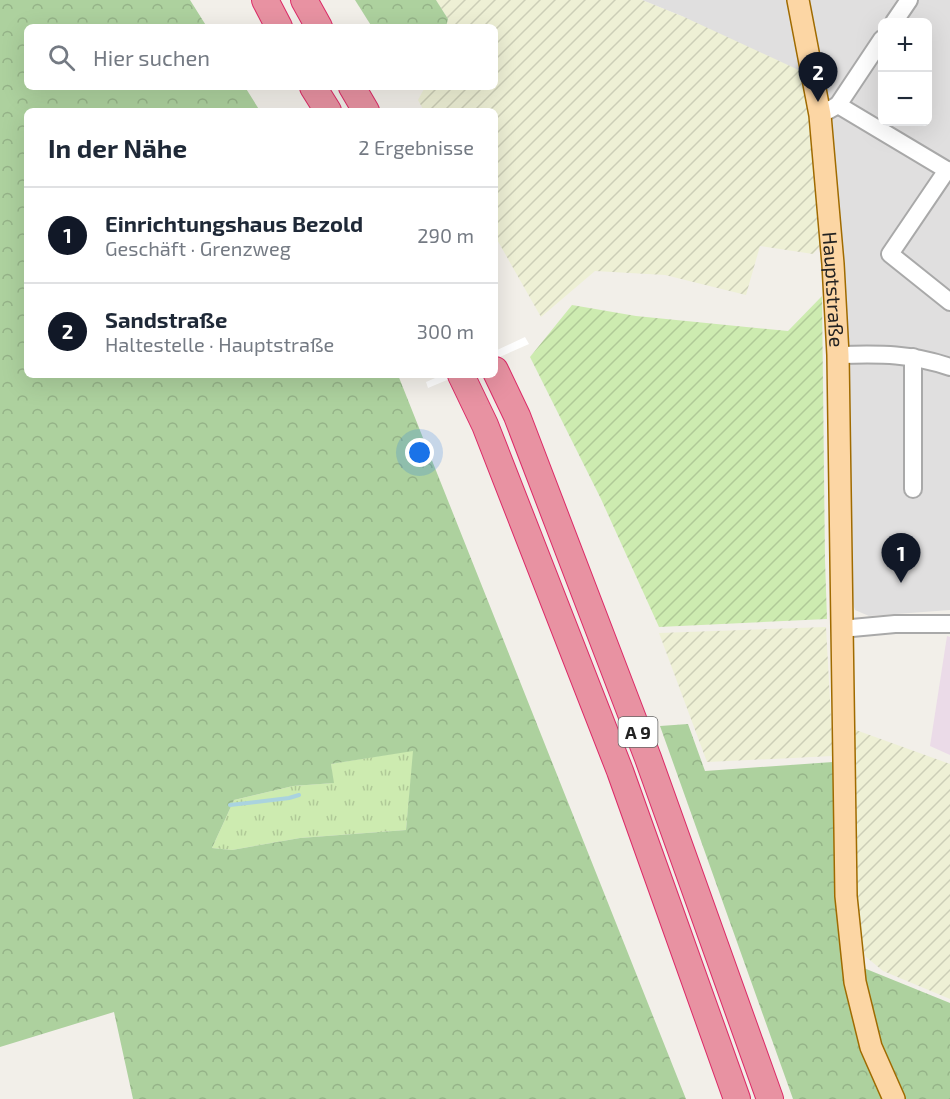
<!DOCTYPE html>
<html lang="de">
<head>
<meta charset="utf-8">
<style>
  :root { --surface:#fff; --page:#f6f6f7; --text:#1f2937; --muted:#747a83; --line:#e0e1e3; --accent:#111827 }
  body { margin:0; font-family:"Exo 2",sans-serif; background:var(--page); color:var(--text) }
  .controls { position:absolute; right:18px; top:18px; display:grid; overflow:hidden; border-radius:9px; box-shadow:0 6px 24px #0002 }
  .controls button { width:54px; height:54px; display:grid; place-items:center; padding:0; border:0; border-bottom:2px solid var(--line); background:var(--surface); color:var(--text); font:30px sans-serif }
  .you { position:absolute; left:420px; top:453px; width:21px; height:21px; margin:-15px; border:4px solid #fff; border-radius:50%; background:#1a73e8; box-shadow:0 0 0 9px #1a73e833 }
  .badge { display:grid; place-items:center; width:39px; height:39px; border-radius:50%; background:var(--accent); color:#fff; font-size:20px; font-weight:700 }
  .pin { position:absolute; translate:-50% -50px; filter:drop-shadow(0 2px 3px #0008) }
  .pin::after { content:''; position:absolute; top:32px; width:21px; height:18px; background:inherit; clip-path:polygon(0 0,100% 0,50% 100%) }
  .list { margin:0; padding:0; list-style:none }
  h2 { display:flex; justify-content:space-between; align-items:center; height:78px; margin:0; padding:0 24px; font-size:26px }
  h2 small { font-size:20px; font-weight:400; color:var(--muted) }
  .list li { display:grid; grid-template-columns:39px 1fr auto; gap:18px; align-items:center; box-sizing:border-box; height:96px; padding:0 24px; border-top:2px solid var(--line) }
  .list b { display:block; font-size:22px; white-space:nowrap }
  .list p { margin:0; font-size:20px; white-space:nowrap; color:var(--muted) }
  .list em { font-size:20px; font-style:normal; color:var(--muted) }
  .icon { flex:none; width:33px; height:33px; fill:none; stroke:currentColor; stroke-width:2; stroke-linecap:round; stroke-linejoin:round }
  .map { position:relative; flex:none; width:950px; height:1099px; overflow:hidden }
  .search { position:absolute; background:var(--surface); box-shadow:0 6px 24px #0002; left:24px; top:24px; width:474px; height:66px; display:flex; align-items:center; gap:15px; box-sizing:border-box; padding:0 21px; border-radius:9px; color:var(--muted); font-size:22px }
  .panel { position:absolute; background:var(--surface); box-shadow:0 6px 24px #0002; left:24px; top:108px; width:474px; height:270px; border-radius:9px }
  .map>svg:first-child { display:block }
</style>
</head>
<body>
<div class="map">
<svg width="950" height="1099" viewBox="0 0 950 1099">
  <defs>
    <pattern id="farmland-furrows" width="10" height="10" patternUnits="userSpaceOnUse" patternTransform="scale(1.5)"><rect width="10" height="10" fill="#eef0d5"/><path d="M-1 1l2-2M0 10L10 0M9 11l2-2" fill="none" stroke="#ccceb7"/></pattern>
    <pattern id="grass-tufts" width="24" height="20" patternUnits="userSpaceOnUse" patternTransform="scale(1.5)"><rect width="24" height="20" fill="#cdebb0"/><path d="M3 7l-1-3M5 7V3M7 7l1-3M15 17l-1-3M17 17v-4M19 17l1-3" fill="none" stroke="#b0c997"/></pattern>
    <pattern id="forest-crowns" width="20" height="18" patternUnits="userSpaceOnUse" patternTransform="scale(1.5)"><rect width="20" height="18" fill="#add19e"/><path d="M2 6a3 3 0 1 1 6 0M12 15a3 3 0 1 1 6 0" fill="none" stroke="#95b388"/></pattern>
    <pattern id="garden-furrows" width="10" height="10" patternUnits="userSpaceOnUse" patternTransform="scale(1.5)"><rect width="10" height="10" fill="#cdebb0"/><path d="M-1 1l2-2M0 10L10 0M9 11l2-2" fill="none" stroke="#b0c997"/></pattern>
  </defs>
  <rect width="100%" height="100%" fill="#f2efe9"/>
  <path fill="#e0dfdf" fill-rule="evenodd" d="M 642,0 L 950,0 L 950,610 L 869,616 L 855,610 L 851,598 L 832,605 L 825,286 L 821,245 L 684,17 ZM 882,22 L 928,22 L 928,122 L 882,122 Z"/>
  <path fill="#ebdbe8" d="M 947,636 L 950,637 L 950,755 L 930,746 Z"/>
  <g fill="url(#farmland-furrows)">
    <path d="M 436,0 L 642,0 L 684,17 L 803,72 L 815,152 L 821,245 L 813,254 L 760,246 L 746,295 L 665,275 L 595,271 L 541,317 L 495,236 L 495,111 L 424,111 L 418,100 L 425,87 L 495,87 L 495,27 L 446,27 L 448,19 Z"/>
    <path d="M 826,627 L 833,756 L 707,762 L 659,633 Z"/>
    <path d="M 853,729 L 950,764 L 950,999 L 883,971 L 865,956 L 858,915 Z"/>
  </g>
  <path fill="url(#grass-tufts)" d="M 414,750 L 406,830 L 300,838 L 232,850 L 212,848 L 234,800 L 293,786 L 333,783 L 331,764 Z"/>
  <g fill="url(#forest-crowns)" fill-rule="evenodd">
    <path d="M 0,0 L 190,0 L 207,27 L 27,27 L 27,87 L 245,87 L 260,111 L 27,111 L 27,375 L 398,375 L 686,1099 L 133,1099 L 114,1012 L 0,1047 ZM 413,751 L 406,830 L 300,838 L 232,850 L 212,848 L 234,800 L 293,786 L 334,783 L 331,764 Z"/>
    <path d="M 355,0 L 436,0 L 448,19 L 446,27 L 372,27 Z"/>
    <path d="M 688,724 L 705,771 L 833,762 L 844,960 L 950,1003 L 950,1099 L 793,1099 L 660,726 Z"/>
  </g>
  <path fill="url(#garden-furrows)" d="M 822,296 L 825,560 L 827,619 L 659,627 L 601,499 L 530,357 L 572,305 L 636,316 L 788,331 Z"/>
  <g fill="#fff">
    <path d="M 525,337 L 529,344 L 495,359 L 495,351 Z"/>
    <path d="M 442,375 L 459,375 L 428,388 L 426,382 Z"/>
  </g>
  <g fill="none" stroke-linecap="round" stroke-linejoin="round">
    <path stroke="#aad3df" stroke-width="4" d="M 230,805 L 289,798 L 299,795"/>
    <g stroke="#a9a9a9" stroke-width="20">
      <g id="minor">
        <path d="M 894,22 L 909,0"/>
        <path d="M 838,105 L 882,39"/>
        <path d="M 820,115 L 838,105 L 950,172"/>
        <path d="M 947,170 L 890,254 L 950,302"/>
        <path d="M 838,355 C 881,354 909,353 950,367"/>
        <path d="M 913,357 L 913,489"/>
        <path d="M 841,629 L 895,624 L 950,624"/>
      </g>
    </g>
    <g stroke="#a06b00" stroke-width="24">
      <g id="major">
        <path id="s1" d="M 798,0 L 820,115 L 833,264 L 838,355 L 846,896 L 855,982 L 871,1047 L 894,1099"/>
      </g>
    </g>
    <g stroke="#dc2a67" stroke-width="28">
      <g id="highway">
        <path d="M 265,0 L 279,27"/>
        <path d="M 304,0 L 319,27"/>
        <path d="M 313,87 L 328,111"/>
        <path d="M 352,87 L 366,111"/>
        <path d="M 495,370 L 517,416 L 648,758 L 770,1099"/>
        <path d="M 461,375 L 485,425 L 620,771 L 737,1099"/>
      </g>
    </g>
    <use href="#minor" stroke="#fff" stroke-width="16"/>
    <use href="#major" stroke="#fcd6a4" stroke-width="21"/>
    <use href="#highway" stroke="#e892a2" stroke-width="26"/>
  </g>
  <g text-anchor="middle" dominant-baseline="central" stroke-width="6" stroke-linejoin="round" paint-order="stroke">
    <rect fill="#fff" stroke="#646464" stroke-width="1.5" x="618.5" y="717" width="39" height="30" rx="4.5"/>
    <g font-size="18" font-weight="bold" fill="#222">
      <text x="638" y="732">A 9</text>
    </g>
    <g font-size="20" fill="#222" stroke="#fff">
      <text stroke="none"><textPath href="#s1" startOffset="292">Hauptstraße</textPath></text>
    </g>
  </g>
</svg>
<div class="controls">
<button>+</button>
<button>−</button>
</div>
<div class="you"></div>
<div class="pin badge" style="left:901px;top:583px">1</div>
<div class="pin badge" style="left:818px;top:102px">2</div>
<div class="search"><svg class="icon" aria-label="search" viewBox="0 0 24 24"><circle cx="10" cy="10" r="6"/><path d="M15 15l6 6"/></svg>Hier suchen</div>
<section class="panel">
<h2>In der Nähe<small>2 Ergebnisse</small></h2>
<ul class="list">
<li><span class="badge">1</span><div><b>Einrichtungshaus Bezold</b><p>Geschäft · Grenzweg</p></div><em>290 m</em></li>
<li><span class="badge">2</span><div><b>Sandstraße</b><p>Haltestelle · Hauptstraße</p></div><em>300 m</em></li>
</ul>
</section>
</div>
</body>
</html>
